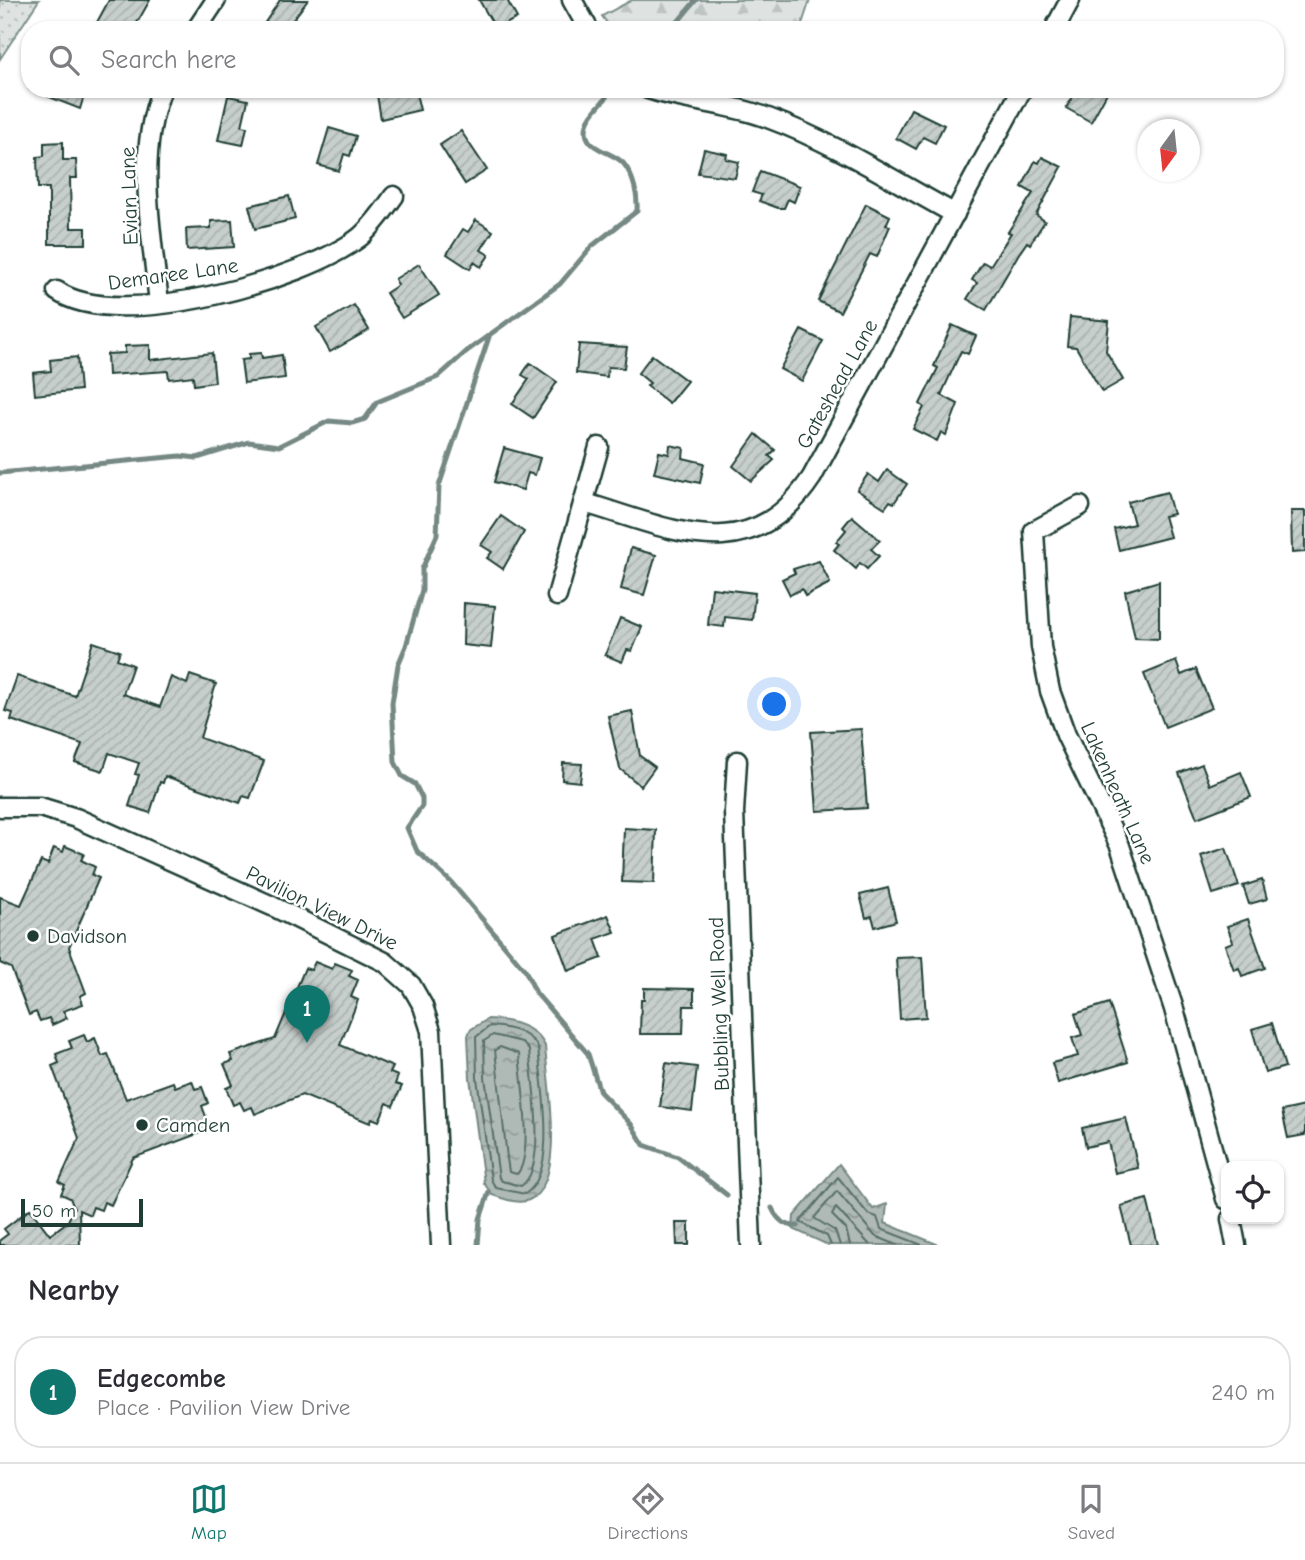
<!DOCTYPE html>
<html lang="en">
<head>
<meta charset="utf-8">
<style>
  :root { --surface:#fff; --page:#f2f2f3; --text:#2b2b33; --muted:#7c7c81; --line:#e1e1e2; --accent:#0f766e }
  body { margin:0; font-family:"Comic Neue",sans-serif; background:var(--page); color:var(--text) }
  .controls { position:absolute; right:21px; bottom:21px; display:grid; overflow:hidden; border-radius:14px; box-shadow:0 2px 5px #0004 }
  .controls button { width:63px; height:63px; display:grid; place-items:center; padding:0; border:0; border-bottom:2px solid var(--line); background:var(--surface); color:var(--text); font:35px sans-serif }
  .compass { position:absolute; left:1137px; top:119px; width:63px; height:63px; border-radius:50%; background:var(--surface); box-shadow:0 2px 5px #0004; rotate:195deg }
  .scale { position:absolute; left:21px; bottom:18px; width:122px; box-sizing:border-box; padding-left:7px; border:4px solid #1f3d34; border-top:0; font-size:19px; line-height:24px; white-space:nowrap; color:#1f3d34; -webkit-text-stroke:5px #fff; paint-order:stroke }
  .you { position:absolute; left:775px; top:705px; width:24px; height:24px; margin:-18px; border:5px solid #fff; border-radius:50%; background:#1a73e8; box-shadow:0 0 0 10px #1a73e833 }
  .badge { display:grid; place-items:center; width:46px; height:46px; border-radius:50%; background:var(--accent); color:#fff; font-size:23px; font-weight:700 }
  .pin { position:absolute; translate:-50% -58px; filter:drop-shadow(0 2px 4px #0008) }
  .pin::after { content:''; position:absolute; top:37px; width:24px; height:21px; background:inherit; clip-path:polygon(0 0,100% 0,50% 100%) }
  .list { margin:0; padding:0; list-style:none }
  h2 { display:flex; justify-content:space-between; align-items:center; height:91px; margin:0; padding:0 28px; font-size:30px }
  h2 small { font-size:23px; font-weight:400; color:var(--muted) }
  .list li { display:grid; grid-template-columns:46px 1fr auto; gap:21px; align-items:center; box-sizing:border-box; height:112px; margin:0 14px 14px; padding:0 14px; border:2px solid var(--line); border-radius:28px }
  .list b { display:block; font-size:26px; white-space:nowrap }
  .list p { margin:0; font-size:23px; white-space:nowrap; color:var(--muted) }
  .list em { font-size:23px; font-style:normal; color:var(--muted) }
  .icon { flex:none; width:38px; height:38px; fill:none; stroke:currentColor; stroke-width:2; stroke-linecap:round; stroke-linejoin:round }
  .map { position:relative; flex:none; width:1305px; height:1245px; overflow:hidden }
  .search { position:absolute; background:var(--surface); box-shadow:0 2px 5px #0004; left:21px; right:21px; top:21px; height:77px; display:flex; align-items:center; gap:18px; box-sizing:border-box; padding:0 24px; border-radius:28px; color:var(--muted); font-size:26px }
  .sheet { height:217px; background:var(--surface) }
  nav { display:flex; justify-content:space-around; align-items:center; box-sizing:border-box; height:98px; border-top:2px solid var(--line); background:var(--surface); font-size:19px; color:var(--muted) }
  nav a { display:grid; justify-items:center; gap:4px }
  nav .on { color:var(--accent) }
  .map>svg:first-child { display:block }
</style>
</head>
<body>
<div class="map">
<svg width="1305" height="1245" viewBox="0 0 1305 1245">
  <defs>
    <pattern id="grass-dots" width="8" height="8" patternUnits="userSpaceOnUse" patternTransform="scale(1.75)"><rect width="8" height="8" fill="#dee3e2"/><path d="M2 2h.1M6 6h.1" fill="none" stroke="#bec4c2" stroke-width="1.8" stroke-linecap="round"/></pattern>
    <pattern id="forest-firs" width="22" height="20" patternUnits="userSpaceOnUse" patternTransform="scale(1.75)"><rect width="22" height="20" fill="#dee3e2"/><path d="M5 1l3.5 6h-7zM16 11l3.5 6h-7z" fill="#bec4c2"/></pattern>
    <pattern id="water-ripples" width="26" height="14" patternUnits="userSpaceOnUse" patternTransform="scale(1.75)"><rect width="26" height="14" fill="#afbab7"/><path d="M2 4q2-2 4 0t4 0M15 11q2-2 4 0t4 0" fill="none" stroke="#8e9896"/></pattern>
    <pattern id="building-hatch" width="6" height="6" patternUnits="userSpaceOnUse" patternTransform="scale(1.75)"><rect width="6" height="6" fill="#c7cfcc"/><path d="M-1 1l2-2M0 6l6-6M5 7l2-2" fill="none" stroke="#aab3b0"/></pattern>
  </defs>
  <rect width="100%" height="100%" fill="#fff"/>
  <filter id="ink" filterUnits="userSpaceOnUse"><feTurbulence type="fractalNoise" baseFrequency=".0143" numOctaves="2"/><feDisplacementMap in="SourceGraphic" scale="14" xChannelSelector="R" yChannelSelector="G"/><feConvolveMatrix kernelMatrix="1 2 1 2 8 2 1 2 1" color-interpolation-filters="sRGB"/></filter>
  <g filter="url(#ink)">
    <path fill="url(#grass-dots)" stroke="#7e908b" stroke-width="2" d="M 0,0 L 39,0 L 0,59 Z"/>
    <path fill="url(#forest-firs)" stroke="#7e908b" stroke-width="2" d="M 632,0 L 810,0 L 800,30 L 612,30 L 602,16 Z"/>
    <g fill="url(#water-ripples)" stroke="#758883" stroke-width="2">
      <path d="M 488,1019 C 510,1020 535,1025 545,1046 C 547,1080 567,1183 529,1200 C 518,1205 503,1198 492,1195 L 484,1183 L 470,1078 L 468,1036 L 470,1030 Z"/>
      <path d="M 839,1164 L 873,1209 L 887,1204 L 885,1223 L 939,1245 L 828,1245 L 793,1229 L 794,1216 Z"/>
    </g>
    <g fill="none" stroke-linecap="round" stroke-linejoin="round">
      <g stroke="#596f68" stroke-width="2">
        <path d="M 490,1026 C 507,1027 530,1031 538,1048 C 541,1084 559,1172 525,1194 L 496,1188 L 491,1180 L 477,1078 L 476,1037 Z"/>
        <path d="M 493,1035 L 522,1042 L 529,1050 C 532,1079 548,1169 521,1186 L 502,1181 L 499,1178 L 485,1077 L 484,1041 Z"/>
        <path d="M 500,1047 L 519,1054 C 521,1080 534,1157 517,1174 L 509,1172 L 507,1158 L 495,1050 Z"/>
        <path d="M 831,1245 L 827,1236 L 800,1222 L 838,1177 L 868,1214 L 877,1217 L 881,1229 L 922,1245"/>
        <path d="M 840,1245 L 835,1231 L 814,1218 L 837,1191 L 875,1236 L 897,1245"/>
        <path d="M 850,1245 L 846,1229 L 832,1215 L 836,1208 L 870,1245"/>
      </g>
      <g stroke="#758883" stroke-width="5">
        <path d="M 671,30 L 696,0"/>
        <path d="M 489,337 L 439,486 L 437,535 L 422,569 L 422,590 L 406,646 L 398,665 L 392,703 L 395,762 L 402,776 L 415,784 L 422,798 L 422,806 L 407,828 L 417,851 L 451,882 L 525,970 L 536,993 L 588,1054 L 600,1092 L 631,1124 L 644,1145 L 678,1157 L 727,1195"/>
        <path d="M 0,473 L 180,456 L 197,458 L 249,442 L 279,446 L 329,421 L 352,423 L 365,419 L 377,402 L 438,377 L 467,351 L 560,284 L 592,246 L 637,211 C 638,196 634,177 624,164 C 612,150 580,150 587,124 C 589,115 600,105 606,98"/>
        <path d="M 772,1208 C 777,1219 784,1227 798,1226"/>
        <path d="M 478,1245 L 480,1219 L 489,1192"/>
      </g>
    </g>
    <g fill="url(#building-hatch)" stroke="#1f3d34" stroke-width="2">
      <path d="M 109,0 L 150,0 L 133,30 L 107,30 L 96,24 Z"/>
      <path d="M 280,0 L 308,0 L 285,30 L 260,30 Z"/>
      <path d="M 479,0 L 507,0 L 517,18 L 496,29 Z"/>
      <path d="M 29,89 L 86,89 L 80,109 Z"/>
      <path d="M 376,89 L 415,89 L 420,110 L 381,119 Z"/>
      <path d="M 1078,89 L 1109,89 L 1091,122 L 1066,108 Z"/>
      <path d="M 228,96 L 248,100 L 242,126 L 247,127 L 243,145 L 218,140 Z"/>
      <path d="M 911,109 L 944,125 L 935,143 L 923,137 L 916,149 L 896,138 Z"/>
      <path d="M 329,128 L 356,136 L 350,156 L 344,154 L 339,171 L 318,165 Z"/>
      <path d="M 461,131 L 487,170 L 465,184 L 440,145 Z"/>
      <path d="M 63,142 L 63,160 L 76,160 L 77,178 L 70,178 L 71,228 L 86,228 L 86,244 L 49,244 L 49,188 L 38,188 L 37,157 L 44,156 L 44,143 Z"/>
      <path d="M 704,149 L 727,154 L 726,159 L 739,162 L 735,178 L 698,173 Z"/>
      <path d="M 1042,157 L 1062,167 L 1036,215 L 1045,221 L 1030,244 L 1027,242 L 1018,255 L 986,310 L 967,299 L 977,283 L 972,280 L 983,262 L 990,266 L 1011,233 L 1008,232 L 1033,193 L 1022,187 L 1035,161 L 1039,163 Z"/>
      <path d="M 760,171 L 800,186 L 794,202 L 788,199 L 784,208 L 778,208 L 759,201 L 762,195 L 752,192 Z"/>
      <path d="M 289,196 L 295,219 L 255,229 L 249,206 Z"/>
      <path d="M 866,204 L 890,216 L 886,225 L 890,226 L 877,257 L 870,254 L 840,312 L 818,301 Z"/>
      <path d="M 232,220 L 234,247 L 187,250 L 186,229 L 211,228 L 211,221 Z"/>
      <path d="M 476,220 L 493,231 L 481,250 L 489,255 L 481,267 L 474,262 L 470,269 L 447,254 L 463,229 L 468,232 Z"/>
      <path d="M 419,264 L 439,295 L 402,318 L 386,293 L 398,285 L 395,279 Z"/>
      <path d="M 354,305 L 369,330 L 330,352 L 316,327 Z"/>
      <path d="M 1070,317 L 1109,321 L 1106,351 L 1123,380 L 1102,392 L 1076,347 L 1067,346 Z"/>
      <path d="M 952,325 L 976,336 L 968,354 L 961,351 L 941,395 L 958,404 L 946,435 L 941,432 L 937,441 L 913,429 L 924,407 L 920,404 L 938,368 L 934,366 Z"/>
      <path d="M 801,330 L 823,341 L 802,381 L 780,369 Z"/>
      <path d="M 579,344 L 627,347 L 624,368 L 608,367 L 607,377 L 576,373 Z"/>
      <path d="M 150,345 L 150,360 L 212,353 L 215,382 L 194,385 L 193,376 L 169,379 L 168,371 L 108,375 L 107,354 L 125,353 L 125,346 Z"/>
      <path d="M 261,353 L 262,358 L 282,355 L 285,378 L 244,383 L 241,360 L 249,359 L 249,354 Z"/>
      <path d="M 652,355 L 687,381 L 669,403 L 647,386 L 650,383 L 638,373 Z"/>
      <path d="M 77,357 L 80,390 L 35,395 L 33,373 L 51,371 L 50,360 Z"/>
      <path d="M 530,363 L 557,382 L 533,418 L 512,404 L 529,379 L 522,375 Z"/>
      <path d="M 756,434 L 775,450 L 769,456 L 774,460 L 751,481 L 733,466 Z"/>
      <path d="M 670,445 L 684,448 L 683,458 L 704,463 L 700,483 L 654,473 L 659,452 L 669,454 Z"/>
      <path d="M 504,448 L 540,458 L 535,475 L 528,473 L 523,490 L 494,482 Z"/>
      <path d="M 887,470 L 907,484 L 894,503 L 890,501 L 885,508 L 857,490 L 868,474 L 879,482 Z"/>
      <path d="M 1167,492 L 1173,514 L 1164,516 L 1170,537 L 1119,550 L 1114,529 L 1134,524 L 1128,502 Z"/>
      <path d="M 1291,511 L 1305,511 L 1305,552 L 1292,553 Z"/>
      <path d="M 501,516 L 524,532 L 503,569 L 487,558 L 492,552 L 481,545 Z"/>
      <path d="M 852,516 L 880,540 L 871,549 L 879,556 L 867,569 L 860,563 L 856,569 L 834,550 L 839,544 L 836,542 L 846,530 L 843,527 Z"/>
      <path d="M 631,548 L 656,555 L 644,595 L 621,589 Z"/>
      <path d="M 819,561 L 830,583 L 805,596 L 802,589 L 790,595 L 782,579 L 795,573 L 793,569 Z"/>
      <path d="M 1159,581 L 1159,639 L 1135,638 L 1125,591 Z"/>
      <path d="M 712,588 L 755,593 L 752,620 L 725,617 L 724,627 L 708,625 Z"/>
      <path d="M 464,603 L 495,606 L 491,648 L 463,645 Z"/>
      <path d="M 620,618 L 642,627 L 632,651 L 627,650 L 622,662 L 605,655 Z"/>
      <path d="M 93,642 L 120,651 L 117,659 L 133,665 L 123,694 L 160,707 L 171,677 L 187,684 L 190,675 L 216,684 L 200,738 L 264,761 L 250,798 L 243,796 L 240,803 L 165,776 L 163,783 L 160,782 L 150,813 L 129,806 L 139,775 L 135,774 L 139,763 L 109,753 L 103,771 L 75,762 L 82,744 L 11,720 L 13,713 L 5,711 L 17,676 L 75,696 Z"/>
      <path d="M 1176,661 L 1181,675 L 1196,669 L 1212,708 L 1165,727 L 1144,674 Z"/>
      <path d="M 632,711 L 640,756 L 655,767 L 641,786 L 620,769 L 608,716 Z"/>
      <path d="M 861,729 L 867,808 L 817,811 L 811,732 Z"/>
      <path d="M 563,763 L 582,764 L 580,782 L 562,780 Z"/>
      <path d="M 1202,764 L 1210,785 L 1241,772 L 1251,797 L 1197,818 L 1179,773 Z"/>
      <path d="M 624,828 L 656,830 L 654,883 L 622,882 Z"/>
      <path d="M 65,846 L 84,854 L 81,860 L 95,867 L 92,875 L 99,878 L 69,947 L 86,993 L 80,996 L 83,1004 L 63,1011 L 67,1018 L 52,1025 L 49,1018 L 40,1021 L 36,1012 L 29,1015 L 11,968 L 0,963 L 0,897 L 21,905 L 41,861 L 48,864 L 54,848 L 63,852 Z"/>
      <path d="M 1226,848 L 1239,886 L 1213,894 L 1201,856 Z"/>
      <path d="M 1262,880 L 1267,899 L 1249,904 L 1243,886 Z"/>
      <path d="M 888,888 L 896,921 L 875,927 L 872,916 L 866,918 L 860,895 Z"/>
      <path d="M 608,915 L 615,932 L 595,939 L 602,958 L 568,971 L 555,935 Z"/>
      <path d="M 1248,919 L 1265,968 L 1242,976 L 1239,968 L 1234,970 L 1225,945 L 1233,942 L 1227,926 Z"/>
      <path d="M 922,957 L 926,1017 L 900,1019 L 896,958 Z"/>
      <path d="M 315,962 L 332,969 L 335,963 L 352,970 L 349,976 L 358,980 L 351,997 L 358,1000 L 340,1045 L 393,1067 L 390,1073 L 398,1076 L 395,1084 L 402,1086 L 393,1106 L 387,1103 L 379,1121 L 372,1118 L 370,1123 L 302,1095 L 255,1114 L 252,1107 L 244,1110 L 240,1102 L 233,1105 L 226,1088 L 233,1085 L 224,1064 L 233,1061 L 230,1054 L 275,1039 L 305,968 L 311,970 Z"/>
      <path d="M 644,988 L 694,989 L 694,1006 L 684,1006 L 683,1034 L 640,1034 L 641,1000 L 644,1000 Z"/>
      <path d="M 1109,1003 L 1128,1062 L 1058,1083 L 1052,1063 L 1078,1056 L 1072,1038 L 1082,1035 L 1075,1014 Z"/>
      <path d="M 1272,1023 L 1285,1067 L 1265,1073 L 1252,1029 Z"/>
      <path d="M 84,1035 L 87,1042 L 95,1038 L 102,1056 L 108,1054 L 126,1099 L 173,1082 L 175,1087 L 192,1081 L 195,1089 L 202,1087 L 208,1103 L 202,1106 L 208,1122 L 201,1125 L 203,1132 L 133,1158 L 111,1205 L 104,1202 L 101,1210 L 93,1207 L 90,1215 L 79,1210 L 80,1245 L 0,1245 L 0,1240 L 8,1234 L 4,1229 L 30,1209 L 50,1235 L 68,1221 L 74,1208 L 70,1198 L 61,1194 L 65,1185 L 59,1182 L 79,1138 L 52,1066 L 59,1063 L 56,1054 L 72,1048 L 69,1041 Z"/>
      <path d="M 666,1063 L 697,1067 L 692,1111 L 660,1107 Z"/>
      <path d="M 1305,1106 L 1305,1135 L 1288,1138 L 1282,1111 Z"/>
      <path d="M 1126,1118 L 1138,1168 L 1115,1173 L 1108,1142 L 1086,1147 L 1082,1128 Z"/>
      <path d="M 1147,1199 L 1158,1245 L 1131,1245 L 1121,1206 Z"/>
      <path d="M 676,1223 L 689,1223 L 689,1245 L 677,1245 Z"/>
    </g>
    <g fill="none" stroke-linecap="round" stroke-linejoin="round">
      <g stroke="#1f3d34" stroke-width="23">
        <g id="minor">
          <path d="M 572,0 L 589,30"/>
          <path d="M 196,30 L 216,0"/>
          <path d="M 1054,30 L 1070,0"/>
          <path d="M 648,89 C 688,102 729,103 768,118 C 833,142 894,181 955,214"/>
          <path d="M 57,291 C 117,333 305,280 360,237 C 374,225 384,210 394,196"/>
          <path d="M 159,303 C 152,234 135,156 162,89"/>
          <path d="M 585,503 C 673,529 750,571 812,477 L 1022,89"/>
          <path d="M 1080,506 L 1034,531 L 1041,647 L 1050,691 L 1066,735 L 1120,846 L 1174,1009 L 1226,1199"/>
          <path d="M 557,596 L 599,447"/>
          <path d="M 737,761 L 734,812 L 751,1245"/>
          <path d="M 0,807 L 40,807 L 76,818 L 272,906 L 385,962 L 411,985 L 423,1006 L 431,1031 L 441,1245"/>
          <path d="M 1231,1219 L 1236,1245"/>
        </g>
      </g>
      <use href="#minor" stroke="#fff" stroke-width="18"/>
    </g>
  </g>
  <g fill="#1f3d34" stroke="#fff" stroke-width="2.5">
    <circle cx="33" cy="936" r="7"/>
    <circle cx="142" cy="1125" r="7"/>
  </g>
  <g text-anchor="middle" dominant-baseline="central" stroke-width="5" stroke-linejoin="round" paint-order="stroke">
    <g font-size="21" fill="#1f3d34" stroke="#fff">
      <text transform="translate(129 196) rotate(-92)">Evian Lane</text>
      <text transform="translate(173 274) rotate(-8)">Demaree Lane</text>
      <text transform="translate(837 384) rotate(-61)">Gateshead Lane</text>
      <text transform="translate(1118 793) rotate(66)">Lakenheath Lane</text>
      <text transform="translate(322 908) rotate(26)">Pavilion View Drive</text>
      <text transform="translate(719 1004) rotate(-92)">Bubbling Well Road</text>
    </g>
    <g font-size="21" fill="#1f3d34" stroke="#fff" text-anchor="start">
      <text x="47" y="936">Davidson</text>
      <text x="156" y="1125">Camden</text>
    </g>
  </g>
</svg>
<div class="controls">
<button><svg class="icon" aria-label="locate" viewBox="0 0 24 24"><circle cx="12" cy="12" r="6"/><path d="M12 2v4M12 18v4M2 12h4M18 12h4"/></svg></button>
</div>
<svg class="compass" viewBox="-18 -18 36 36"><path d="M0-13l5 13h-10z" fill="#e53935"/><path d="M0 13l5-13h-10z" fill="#7c7c81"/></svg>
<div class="scale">50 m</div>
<div class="you"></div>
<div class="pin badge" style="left:307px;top:1043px">1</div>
<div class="search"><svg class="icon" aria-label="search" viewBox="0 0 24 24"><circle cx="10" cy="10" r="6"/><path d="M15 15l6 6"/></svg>Search here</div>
</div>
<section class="sheet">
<h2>Nearby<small></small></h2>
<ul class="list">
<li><span class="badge">1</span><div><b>Edgecombe</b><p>Place · Pavilion View Drive</p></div><em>240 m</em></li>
</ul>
</section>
<nav>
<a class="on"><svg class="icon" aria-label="map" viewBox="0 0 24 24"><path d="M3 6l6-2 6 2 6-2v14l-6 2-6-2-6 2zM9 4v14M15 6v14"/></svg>Map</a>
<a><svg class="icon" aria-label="directions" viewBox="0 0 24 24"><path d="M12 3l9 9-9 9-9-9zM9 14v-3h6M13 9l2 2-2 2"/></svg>Directions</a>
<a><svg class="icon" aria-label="saved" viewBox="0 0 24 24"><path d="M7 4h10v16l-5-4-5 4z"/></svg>Saved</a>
</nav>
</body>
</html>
